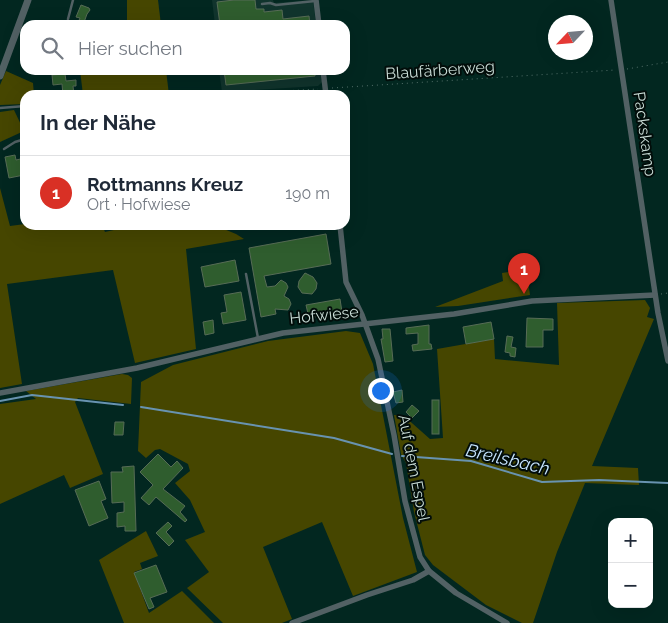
<!DOCTYPE html>
<html lang="de">
<head>
<meta charset="utf-8">
<style>
  :root { --surface:#fff; --page:#f6f6f7; --text:#1f2937; --muted:#747a83; --line:#e0e1e3; --accent:#d93025 }
  body { margin:0; font-family:Raleway,sans-serif; background:var(--page); color:var(--text) }
  .controls { position:absolute; right:15px; bottom:15px; display:grid; overflow:hidden; border-radius:10px; box-shadow:0 5px 20px #0002 }
  .controls button { width:45px; height:45px; display:grid; place-items:center; padding:0; border:0; border-bottom:1px solid var(--line); background:var(--surface); color:var(--text); font:25px sans-serif }
  .compass { position:absolute; left:548px; top:15px; width:45px; height:45px; border-radius:50%; background:var(--surface); box-shadow:0 5px 20px #0002; rotate:244deg }
  .you { position:absolute; left:380px; top:390px; width:18px; height:18px; margin:-12px; border:4px solid #fff; border-radius:50%; background:#1a73e8; box-shadow:0 0 0 8px #1a73e833 }
  .badge { display:grid; place-items:center; width:32px; height:32px; border-radius:50%; background:var(--accent); color:#fff; font-size:16px; font-weight:700 }
  .pin { position:absolute; translate:-50% -41px; filter:drop-shadow(0 1px 2px #0008) }
  .pin::after { content:''; position:absolute; top:26px; width:18px; height:15px; background:inherit; clip-path:polygon(0 0,100% 0,50% 100%) }
  .list { margin:0; padding:0; list-style:none }
  h2 { display:flex; justify-content:space-between; align-items:center; height:65px; margin:0; padding:0 20px; font-size:21px }
  h2 small { font-size:16px; font-weight:400; color:var(--muted) }
  .list li { display:grid; grid-template-columns:32px 1fr auto; gap:15px; align-items:center; box-sizing:border-box; height:75px; padding:0 20px; border-top:1px solid var(--line) }
  .list b { display:block; font-size:19px; white-space:nowrap }
  .list p { margin:0; font-size:16px; white-space:nowrap; color:var(--muted) }
  .list em { font-size:16px; font-style:normal; color:var(--muted) }
  .icon { flex:none; width:28px; height:28px; fill:none; stroke:currentColor; stroke-width:2; stroke-linecap:round; stroke-linejoin:round }
  .map { position:relative; flex:none; width:668px; height:623px; overflow:hidden }
  .search { position:absolute; background:var(--surface); box-shadow:0 5px 20px #0002; left:20px; top:20px; width:330px; height:55px; display:flex; align-items:center; gap:12px; box-sizing:border-box; padding:0 18px; border-radius:15px; color:var(--muted); font-size:19px }
  .panel { position:absolute; background:var(--surface); box-shadow:0 5px 20px #0002; left:20px; top:90px; width:330px; height:140px; border-radius:15px }
  .map>svg:first-child { display:block }
</style>
</head>
<body>
<div class="map">
<svg width="668" height="623" viewBox="0 0 668 623">
  <rect width="100%" height="100%" fill="#022720"/>
  <g fill="#11342d">
    <path d="M 212,0 L 273,0 L 274,3 L 313,0 L 316,25 L 215,25 Z"/>
    <path d="M 219,70 L 320,70 L 322,82 L 318,86 L 222,92 Z"/>
  </g>
  <g fill="#464600">
    <path d="M 127,0 L 158,0 L 161,25 L 127,25 Z"/>
    <path d="M 80,70 L 166,70 L 169,95 L 83,95 Z"/>
    <path d="M 6,71 L 33,83 L 34,95 L 25,95 L 25,104 L 0,105 L 0,85 Z"/>
    <path d="M 14,110 L 24,131 L 0,142 L 0,112 Z"/>
    <path d="M 0,188 L 10,226 L 25,224 L 25,225 L 102,225 L 105,232 L 136,225 L 214,225 L 236,234 L 244,239 L 186,249 L 196,349 L 135,363 L 113,270 L 7,284 L 22,384 L 0,388 Z"/>
    <path d="M 526,269 L 530,295 L 458,306 L 435,307 L 503,281 L 502,273 Z"/>
    <path d="M 645,300 L 650,308 L 647,317 L 654,319 L 592,466 L 638,468 L 639,485 L 585,483 L 557,552 L 533,623 L 522,623 L 486,605 L 433,565 L 425,555 L 414,512 L 406,463 L 401,454 L 394,415 L 404,416 L 430,439 L 443,438 L 437,349 L 494,339 L 495,359 L 559,365 L 557,303 Z"/>
    <path d="M 346,331 L 360,333 L 373,364 L 403,518 L 417,572 L 353,596 L 322,522 L 263,547 L 292,619 L 282,623 L 223,623 L 187,588 L 209,572 L 185,540 L 205,532 L 190,500 L 175,483 L 190,471 L 188,464 L 160,449 L 155,450 L 146,458 L 138,451 L 141,382 L 173,365 L 268,341 Z"/>
    <path d="M 122,374 L 128,375 L 132,378 L 131,404 L 78,398 L 75,402 L 103,474 L 70,488 L 64,475 L 0,504 L 0,404 L 36,399 L 26,391 Z"/>
    <path d="M 146,531 L 158,556 L 140,563 L 142,569 L 134,572 L 149,613 L 182,591 L 214,623 L 124,623 L 99,560 Z"/>
  </g>
  <g fill="none" stroke-linecap="round" stroke-linejoin="round">
    <g stroke="#6893b0" stroke-width="2">
      <path d="M 0,401 L 32,395 L 123,405"/>
      <path d="M 141,407 L 334,438 L 392,454"/>
      <path d="M 402,456 L 471,461 L 542,482 L 599,480 L 668,483"/>
    </g>
  </g>
  <g fill="#2f5d2e" stroke="#576c56">
    <path d="M 234,0 L 255,0 L 256,9 L 264,9 L 264,12 L 282,10 L 283,19 L 309,16 L 310,25 L 220,25 L 217,2 Z"/>
    <path d="M 81,5 L 89,8 L 90,10 L 87,14 L 83,25 L 77,25 L 80,18 L 76,17 Z"/>
    <path d="M 224,70 L 315,70 L 315,76 L 226,85 Z"/>
    <path d="M 65,74 L 66,81 L 76,80 L 76,86 L 73,86 L 74,95 L 63,95 L 62,84 L 53,85 L 52,75 Z"/>
    <path d="M 15,155 L 16,160 L 25,158 L 25,169 L 22,170 L 24,175 L 9,178 L 5,157 Z"/>
    <path d="M 326,234 L 331,264 L 264,276 L 267,287 L 275,286 L 281,280 L 286,283 L 288,287 L 284,296 L 289,299 L 291,304 L 288,310 L 275,309 L 276,314 L 261,317 L 249,248 Z"/>
    <path d="M 235,260 L 239,281 L 205,287 L 201,267 Z"/>
    <path d="M 305,273 L 313,277 L 317,283 L 316,289 L 312,294 L 302,293 L 298,287 L 299,281 Z"/>
    <path d="M 241,292 L 246,320 L 223,324 L 221,313 L 227,312 L 224,295 Z"/>
    <path d="M 340,299 L 342,312 L 309,318 L 306,305 Z"/>
    <path d="M 527,318 L 553,319 L 553,330 L 543,330 L 543,347 L 526,347 Z"/>
    <path d="M 213,320 L 214,333 L 205,335 L 203,322 Z"/>
    <path d="M 491,322 L 494,339 L 466,344 L 463,327 Z"/>
    <path d="M 429,325 L 429,344 L 431,344 L 432,349 L 413,351 L 412,345 L 418,344 L 418,333 L 406,334 L 406,328 Z"/>
    <path d="M 382,329 L 390,329 L 393,361 L 385,362 L 381,339 L 383,339 Z"/>
    <path d="M 507,336 L 513,337 L 511,347 L 516,348 L 515,357 L 510,356 L 510,353 L 505,352 Z"/>
    <path d="M 402,390 L 403,402 L 396,403 L 393,392 Z"/>
    <rect x="432" y="400" width="7" height="34"/>
    <path d="M 412,405 L 419,411 L 412,418 L 406,412 Z"/>
    <path d="M 115,422 L 124,422 L 123,435 L 114,435 Z"/>
    <path d="M 158,454 L 171,467 L 177,461 L 183,468 L 163,489 L 185,506 L 180,512 L 187,520 L 185,522 L 156,497 L 149,505 L 141,498 L 153,485 L 140,472 Z"/>
    <path d="M 134,466 L 136,531 L 125,531 L 125,526 L 117,527 L 117,513 L 124,512 L 124,502 L 112,503 L 111,472 L 123,472 L 122,467 Z"/>
    <path d="M 99,481 L 106,499 L 101,501 L 108,518 L 89,526 L 75,490 Z"/>
    <path d="M 168,522 L 172,526 L 166,532 L 174,541 L 169,546 L 156,533 Z"/>
    <path d="M 156,565 L 167,592 L 150,598 L 154,607 L 149,609 L 134,573 Z"/>
  </g>
  <g fill="none" stroke-linecap="round" stroke-linejoin="round">
    <g stroke="#53706a" stroke-width="1" stroke-dasharray="1 4" stroke-linecap="butt">
      <path d="M 627,69 L 668,62"/>
      <path d="M 332,88 L 615,70"/>
      <path d="M 213,95 L 318,89"/>
      <path d="M 661,294 L 668,293"/>
    </g>
    <g stroke="#526164" stroke-width="2.5">
      <path d="M 262,4 L 270,3 L 276,5 L 315,1"/>
      <path d="M 68,19 L 73,0"/>
      <path d="M 23,106 L 25,117"/>
      <path d="M 0,108 L 25,106"/>
      <path d="M 4,149 L 15,142 L 25,139"/>
      <path d="M 246,274 L 258,338"/>
    </g>
    <g stroke="#526164" stroke-width="5.5">
      <path d="M 316,0 L 319,25"/>
      <path d="M 611,0 L 658,313 L 668,361"/>
      <path d="M 323,70 L 326,95"/>
      <path d="M 340,225 L 346,282 L 362,315 L 378,359 L 394,435 L 405,501 L 420,557 L 429,571 L 456,593 L 507,623"/>
      <path d="M 0,393 L 137,368 L 283,333 L 454,314 L 532,301 L 655,295"/>
      <path d="M 292,623 L 367,595 L 413,580 L 429,571"/>
    </g>
    <path stroke="#526164" stroke-width="7" d="M 0,76 L 28,0"/>
  </g>
  <g text-anchor="middle" dominant-baseline="central" stroke-width="4" stroke-linejoin="round" paint-order="stroke">
    <g font-size="16" fill="#c8dbd5" stroke="#020d0a">
      <text transform="translate(440 70) rotate(-4)">Blaufärberweg</text>
      <text transform="translate(645 134) rotate(82)">Packskamp</text>
      <text transform="translate(324 315) rotate(-6)">Hofwiese</text>
      <text transform="translate(414 468) rotate(79)">Auf dem Espel</text>
    </g>
    <g font-size="18" font-style="italic" fill="#c6e4fe" stroke="#020d0a">
      <text transform="translate(508 459) rotate(13)">Breilsbach</text>
    </g>
  </g>
</svg>
<div class="controls">
<button>+</button>
<button>−</button>
</div>
<svg class="compass" viewBox="-18 -18 36 36"><path d="M0-13l5 13h-10z" fill="#e53935"/><path d="M0 13l5-13h-10z" fill="#747a83"/></svg>
<div class="you"></div>
<div class="pin badge" style="left:524px;top:294px">1</div>
<div class="search"><svg class="icon" aria-label="search" viewBox="0 0 24 24"><circle cx="10" cy="10" r="6"/><path d="M15 15l6 6"/></svg>Hier suchen</div>
<section class="panel">
<h2>In der Nähe<small></small></h2>
<ul class="list">
<li><span class="badge">1</span><div><b>Rottmanns Kreuz</b><p>Ort · Hofwiese</p></div><em>190 m</em></li>
</ul>
</section>
</div>
</body>
</html>
